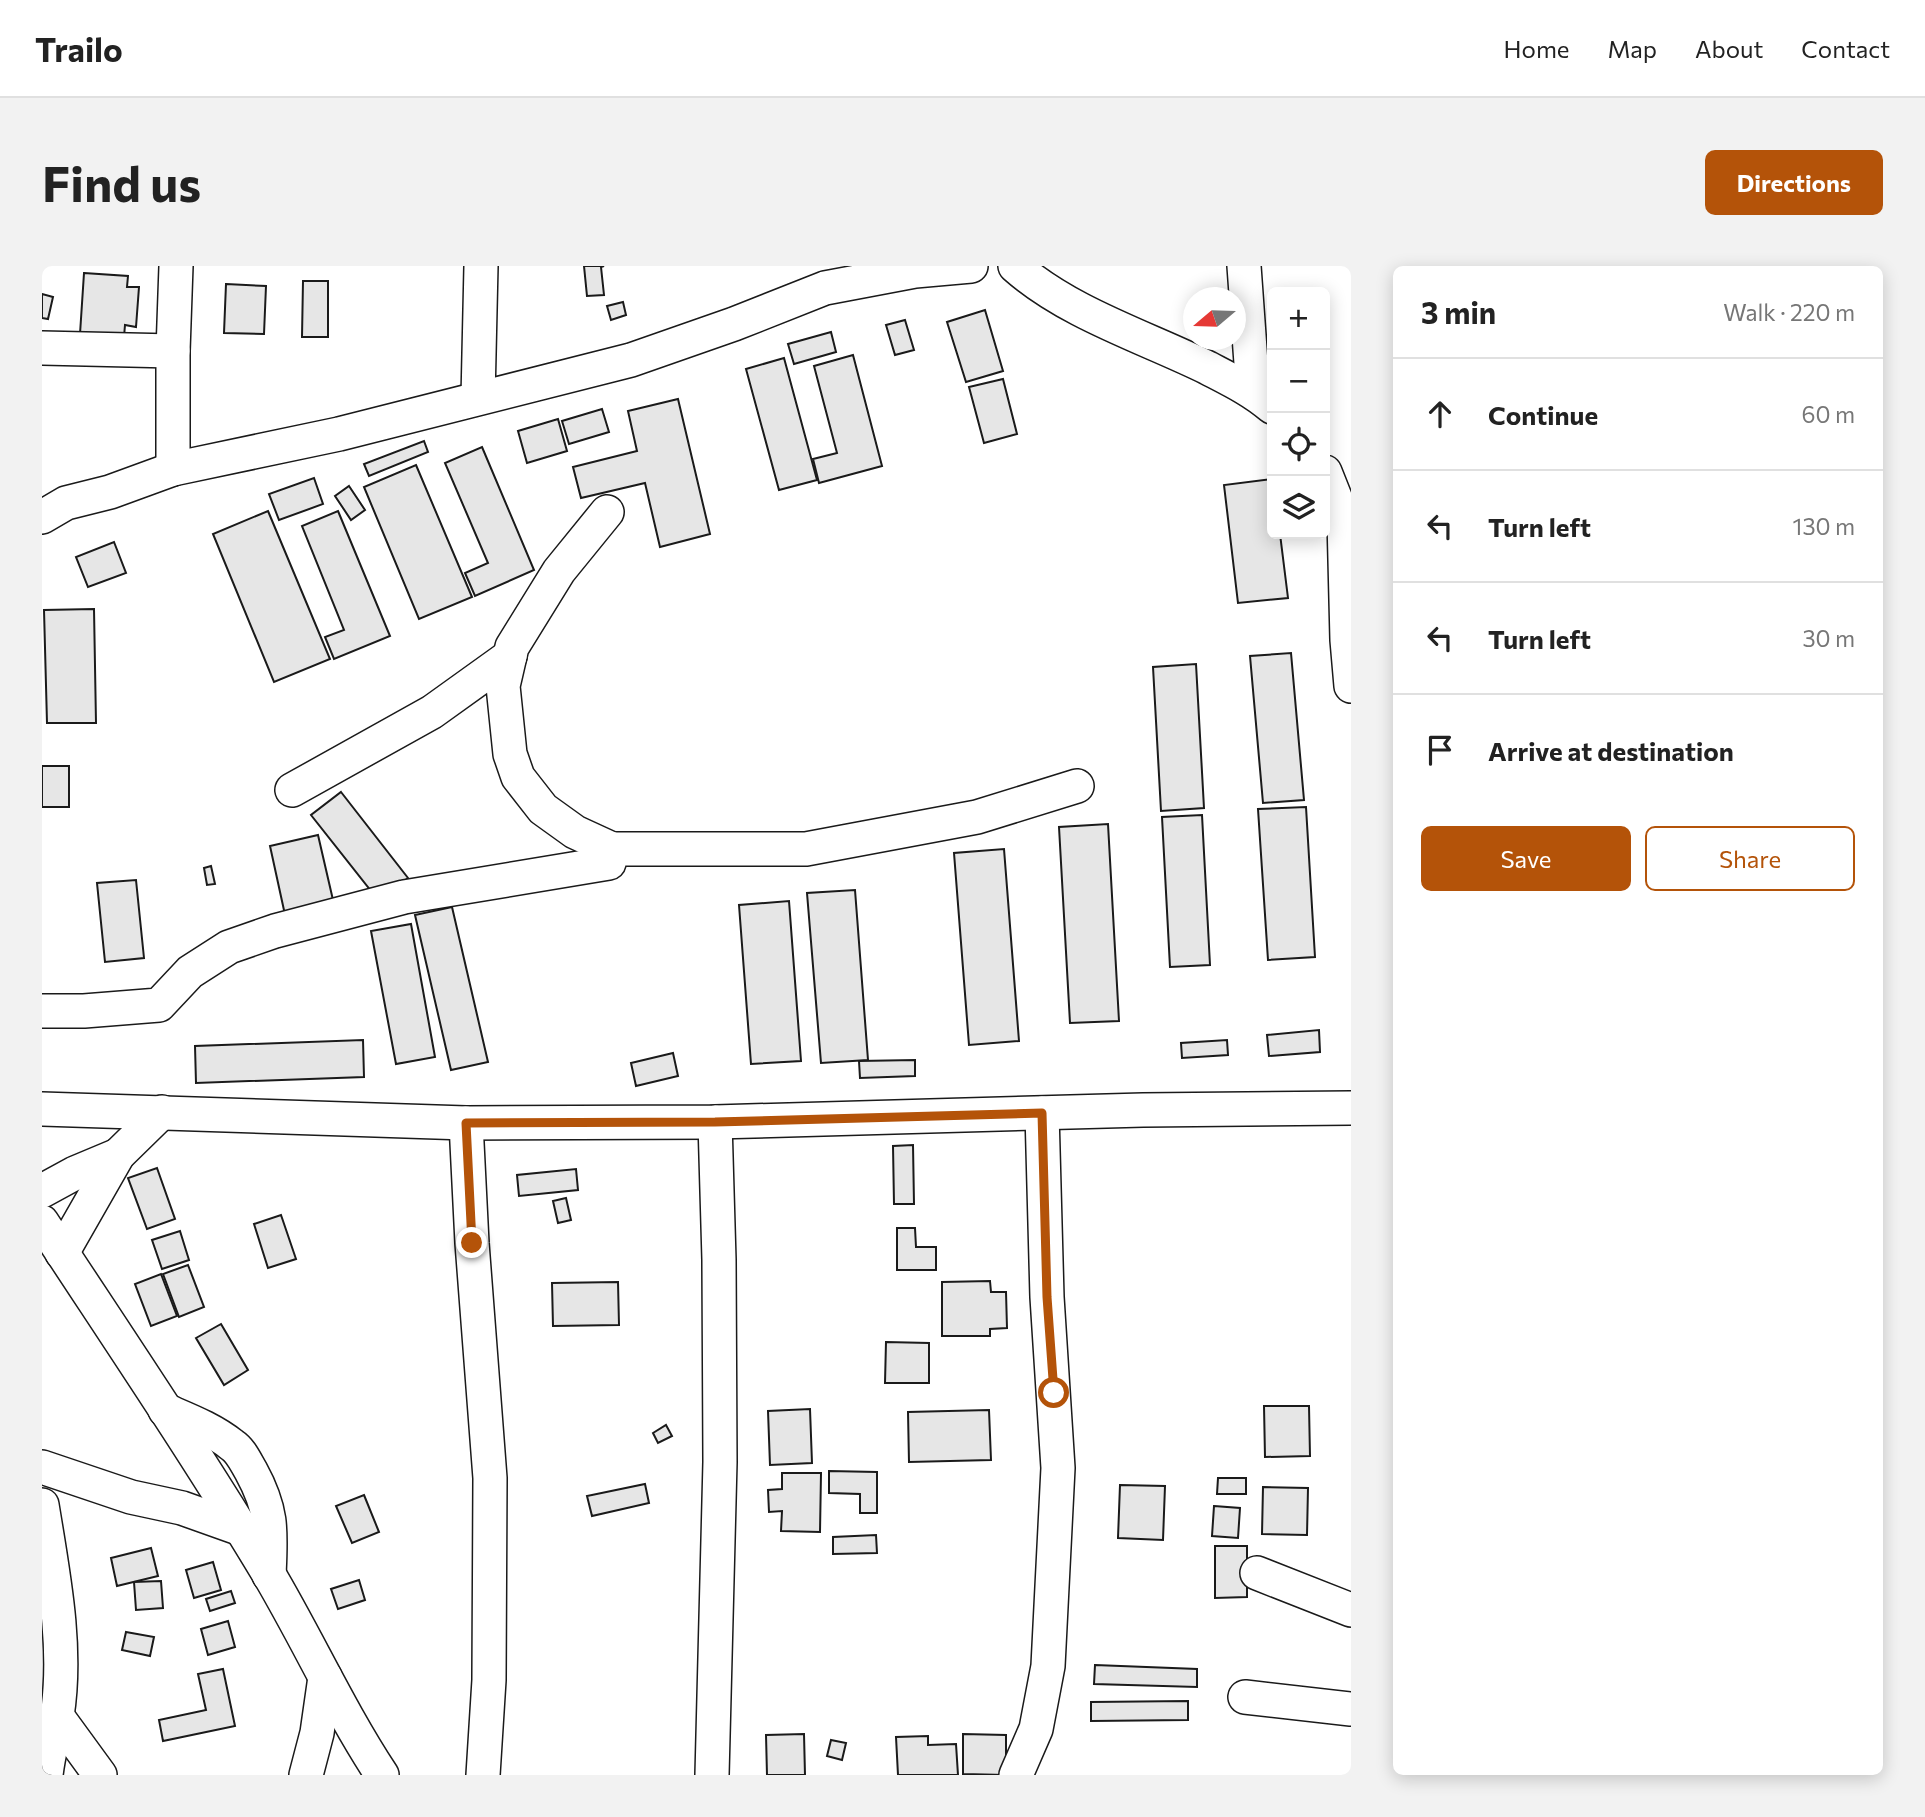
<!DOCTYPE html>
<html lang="en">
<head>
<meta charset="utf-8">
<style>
  :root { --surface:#fff; --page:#f2f2f2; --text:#222; --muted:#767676; --line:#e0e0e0; --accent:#b45309 }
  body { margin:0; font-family:Commissioner,sans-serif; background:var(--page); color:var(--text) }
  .controls { position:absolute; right:21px; top:21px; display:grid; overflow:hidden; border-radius:10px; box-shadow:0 4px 18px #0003 }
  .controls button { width:63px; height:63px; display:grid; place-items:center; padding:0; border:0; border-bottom:2px solid var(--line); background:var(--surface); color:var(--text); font:35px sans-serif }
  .compass { position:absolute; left:1141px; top:21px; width:63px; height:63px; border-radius:50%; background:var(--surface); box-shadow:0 4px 18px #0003; rotate:251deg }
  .stop { position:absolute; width:21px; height:21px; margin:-16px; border:5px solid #b45309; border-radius:50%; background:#fff }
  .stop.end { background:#b45309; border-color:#fff; box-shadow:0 2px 7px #0008 }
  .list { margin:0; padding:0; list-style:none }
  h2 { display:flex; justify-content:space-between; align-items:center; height:91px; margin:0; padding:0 28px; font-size:30px }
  h2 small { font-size:23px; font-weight:400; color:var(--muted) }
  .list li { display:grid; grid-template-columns:46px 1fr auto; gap:21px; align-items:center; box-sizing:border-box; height:112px; padding:0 28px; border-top:2px solid var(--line) }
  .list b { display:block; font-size:26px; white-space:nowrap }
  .list em { font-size:23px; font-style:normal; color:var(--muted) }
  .actions { display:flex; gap:14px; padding:21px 28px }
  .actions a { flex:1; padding:16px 0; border:2px solid var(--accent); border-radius:10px; text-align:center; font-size:24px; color:var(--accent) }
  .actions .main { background:var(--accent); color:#fff }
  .icon { flex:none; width:38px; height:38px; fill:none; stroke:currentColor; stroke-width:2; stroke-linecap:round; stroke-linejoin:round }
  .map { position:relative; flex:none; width:1309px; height:1509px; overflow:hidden; border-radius:10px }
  header { display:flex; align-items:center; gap:42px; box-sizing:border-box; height:98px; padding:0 35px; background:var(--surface); border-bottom:2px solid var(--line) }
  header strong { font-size:33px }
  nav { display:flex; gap:38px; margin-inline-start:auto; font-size:24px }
  .intro { display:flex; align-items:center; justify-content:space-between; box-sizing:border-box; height:168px; padding:0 42px }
  h1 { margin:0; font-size:49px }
  .button { padding:18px 32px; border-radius:10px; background:var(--accent); color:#fff; font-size:24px; font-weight:700 }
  main { display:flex; gap:42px; padding:0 42px }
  aside { flex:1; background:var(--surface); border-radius:10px; box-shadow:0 4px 18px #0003 }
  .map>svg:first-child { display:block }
</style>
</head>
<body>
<header>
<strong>Trailo</strong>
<nav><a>Home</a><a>Map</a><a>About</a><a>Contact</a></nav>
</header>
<div class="intro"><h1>Find us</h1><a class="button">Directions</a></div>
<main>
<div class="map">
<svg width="1309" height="1509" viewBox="0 0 1309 1509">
  <rect width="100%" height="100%" fill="#fff"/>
  <g fill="#e6e6e6" stroke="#1a1a1a" stroke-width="2">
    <path d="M 542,0 L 562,0 L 559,1 L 562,29 L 545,30 Z"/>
    <path d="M 42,7 L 86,10 L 85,21 L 97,21 L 94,61 L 83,59 L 82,71 L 38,68 Z"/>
    <path d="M 261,15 L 286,15 L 286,71 L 260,71 Z"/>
    <path d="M 184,18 L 224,20 L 222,68 L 182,67 Z"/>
    <path d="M 0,28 L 11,31 L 6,53 L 0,52 Z"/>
    <path d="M 581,36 L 584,49 L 569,54 L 565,40 Z"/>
    <path d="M 943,44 L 961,105 L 924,116 L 905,56 Z"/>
    <path d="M 863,54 L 872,84 L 853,89 L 844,59 Z"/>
    <path d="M 789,66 L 794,86 L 752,98 L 746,78 Z"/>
    <path d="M 811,89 L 840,200 L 777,217 L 771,193 L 795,187 L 772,100 Z"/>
    <path d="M 742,92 L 775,214 L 737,224 L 704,103 Z"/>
    <path d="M 961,113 L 975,168 L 942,177 L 927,121 Z"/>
    <path d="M 636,133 L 668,268 L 618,281 L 603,217 L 539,232 L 531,201 L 595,185 L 586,145 Z"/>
    <path d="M 560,143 L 567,166 L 527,178 L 520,155 Z"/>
    <path d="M 516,153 L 525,185 L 485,197 L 476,165 Z"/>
    <path d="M 382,175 L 386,186 L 327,210 L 322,198 Z"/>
    <path d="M 440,181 L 492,304 L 433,330 L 423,307 L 446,297 L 403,197 Z"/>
    <path d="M 374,199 L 430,331 L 377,353 L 322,221 Z"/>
    <path d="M 272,212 L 281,238 L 237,254 L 227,228 Z"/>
    <path d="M 1230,213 L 1230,268 L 1238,268 L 1246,332 L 1196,337 L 1182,219 Z"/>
    <path d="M 307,220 L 323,244 L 309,254 L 293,230 Z"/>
    <path d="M 226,245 L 288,393 L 232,416 L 171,268 Z"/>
    <path d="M 296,245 L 348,370 L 292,393 L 283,371 L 302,364 L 260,260 Z"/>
    <path d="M 72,276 L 84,307 L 46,321 L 34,291 Z"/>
    <path d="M 52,343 L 54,457 L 5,457 L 2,344 Z"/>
    <path d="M 1249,387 L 1262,534 L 1221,537 L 1208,390 Z"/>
    <path d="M 1154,398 L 1162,542 L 1119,545 L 1111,401 Z"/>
    <rect x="0" y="500" width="27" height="41"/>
    <path d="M 299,526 L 366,612 L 337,635 L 269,549 Z"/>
    <path d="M 1264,541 L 1273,691 L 1226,694 L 1216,543 Z"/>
    <path d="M 1160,549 L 1168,699 L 1128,701 L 1120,551 Z"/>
    <path d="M 1066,558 L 1077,755 L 1028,757 L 1017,561 Z"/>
    <path d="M 276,569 L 294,647 L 245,658 L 228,580 Z"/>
    <path d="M 962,583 L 977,775 L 927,779 L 912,587 Z"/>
    <path d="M 169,600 L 173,618 L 165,619 L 162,602 Z"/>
    <path d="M 94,614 L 102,692 L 63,696 L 55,617 Z"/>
    <path d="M 813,624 L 826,794 L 779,797 L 765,627 Z"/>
    <path d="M 747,635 L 759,795 L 709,798 L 697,639 Z"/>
    <path d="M 410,641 L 446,796 L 409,804 L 373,649 Z"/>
    <path d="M 369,658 L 393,791 L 354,798 L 329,665 Z"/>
    <path d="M 1277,764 L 1278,786 L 1227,790 L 1225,769 Z"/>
    <path d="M 321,774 L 322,811 L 154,817 L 153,780 Z"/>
    <path d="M 1185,774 L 1186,789 L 1140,792 L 1139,777 Z"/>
    <path d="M 631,787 L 636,810 L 594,820 L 589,797 Z"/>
    <path d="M 873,794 L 873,810 L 818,812 L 817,795 Z"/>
    <path d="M 871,879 L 872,938 L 852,938 L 851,880 Z"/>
    <path d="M 115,902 L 133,953 L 105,963 L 86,912 Z"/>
    <path d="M 534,903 L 536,924 L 477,930 L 475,909 Z"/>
    <path d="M 524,932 L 529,954 L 516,957 L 511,935 Z"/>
    <path d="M 239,949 L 254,993 L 226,1002 L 212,958 Z"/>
    <path d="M 855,962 L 873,962 L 874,981 L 894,981 L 894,1004 L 855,1004 Z"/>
    <path d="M 138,965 L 147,994 L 120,1003 L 110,974 Z"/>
    <path d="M 146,999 L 162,1041 L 137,1051 L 121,1008 Z"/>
    <path d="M 119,1008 L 135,1050 L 109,1060 L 93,1018 Z"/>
    <path d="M 948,1015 L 949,1026 L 964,1026 L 965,1062 L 948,1063 L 948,1070 L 900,1070 L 900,1016 Z"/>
    <path d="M 576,1016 L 577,1059 L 511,1060 L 510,1017 Z"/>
    <path d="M 179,1058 L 206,1104 L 182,1119 L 154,1072 Z"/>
    <path d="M 844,1076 L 887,1077 L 887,1117 L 843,1117 Z"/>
    <path d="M 1222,1140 L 1267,1140 L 1268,1190 L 1223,1191 Z"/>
    <path d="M 768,1143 L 770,1197 L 728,1199 L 726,1145 Z"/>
    <path d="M 947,1144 L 949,1194 L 867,1196 L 866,1146 Z"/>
    <path d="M 624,1159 L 630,1170 L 616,1177 L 611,1167 Z"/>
    <path d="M 787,1205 L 835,1206 L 835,1247 L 818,1247 L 818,1228 L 787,1227 Z"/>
    <path d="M 740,1207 L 779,1207 L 778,1266 L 739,1265 L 740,1245 L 727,1246 L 726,1224 L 740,1223 Z"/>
    <path d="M 1176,1212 L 1204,1212 L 1204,1228 L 1175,1228 Z"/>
    <path d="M 603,1218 L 607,1237 L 550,1250 L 545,1230 Z"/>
    <path d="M 1078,1219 L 1123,1220 L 1121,1274 L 1076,1272 Z"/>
    <path d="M 1221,1221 L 1266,1222 L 1265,1269 L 1220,1268 Z"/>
    <path d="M 322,1229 L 337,1266 L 310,1277 L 294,1240 Z"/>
    <path d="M 1172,1240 L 1198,1242 L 1196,1272 L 1170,1270 Z"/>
    <path d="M 834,1269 L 835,1287 L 791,1288 L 791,1271 Z"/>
    <path d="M 1173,1280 L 1205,1280 L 1205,1331 L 1173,1332 Z"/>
    <path d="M 109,1282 L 116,1310 L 75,1320 L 69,1292 Z"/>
    <path d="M 171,1296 L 179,1324 L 152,1332 L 144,1304 Z"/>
    <path d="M 317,1314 L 323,1334 L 296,1343 L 289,1323 Z"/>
    <path d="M 119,1315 L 121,1342 L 94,1344 L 92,1316 Z"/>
    <path d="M 189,1325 L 193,1337 L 168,1345 L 164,1333 Z"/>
    <path d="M 186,1355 L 193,1381 L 166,1389 L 159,1363 Z"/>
    <path d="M 84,1366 L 112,1371 L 108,1390 L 80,1384 Z"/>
    <path d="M 1053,1399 L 1155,1403 L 1155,1421 L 1052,1418 Z"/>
    <path d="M 181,1403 L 193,1460 L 121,1475 L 117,1454 L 164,1444 L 156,1408 Z"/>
    <path d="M 1146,1435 L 1146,1454 L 1049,1455 L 1049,1436 Z"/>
    <path d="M 762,1468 L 763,1509 L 725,1509 L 724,1469 Z"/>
    <path d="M 921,1468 L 964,1469 L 964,1509 L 921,1508 Z"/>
    <path d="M 886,1470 L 886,1479 L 914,1478 L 916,1509 L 856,1509 L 854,1471 Z"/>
    <path d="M 789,1474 L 804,1477 L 800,1494 L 785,1490 Z"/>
  </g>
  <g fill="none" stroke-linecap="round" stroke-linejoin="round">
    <g stroke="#1a1a1a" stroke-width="36">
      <g id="minor">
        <path d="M 973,0 C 1026,47 1103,71 1166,102 C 1189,114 1210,124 1230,141"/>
        <path d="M 1202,0 L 1211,125"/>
        <path d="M 0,82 L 131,85"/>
        <path d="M 436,132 L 439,0"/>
        <path d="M 131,203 L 131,85 L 134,0"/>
        <path d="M 1283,206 L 1302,254 L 1305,374 L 1309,420"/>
        <path d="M 565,246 L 517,305 L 470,381 L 461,420 L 468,488 L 476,511 L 501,543 L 533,566 L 570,583"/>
        <path d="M 0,251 L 24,237 L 68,226 L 131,203 L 297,168 L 589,94 L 692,58 L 783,22 L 873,5 L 929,0"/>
        <path d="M 250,524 L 390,446 L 468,390"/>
        <path d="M 0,745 L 42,745 L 117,739 L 148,706 L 187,681 L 233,665 L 362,631 L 567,597 L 570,583 L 764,583 L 935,551 L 1035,520"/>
        <path d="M 0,843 L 424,857 L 673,856 L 1101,844 L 1309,842"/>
        <path d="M 424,857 L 430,977 L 448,1212 L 447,1414 L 441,1509"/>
        <path d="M 0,925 L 33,907 L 76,889"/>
        <path d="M 0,956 C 76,1072 154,1187 225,1305 C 265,1372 297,1444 340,1509"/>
        <path d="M 20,987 L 76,889 L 120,846"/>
        <path d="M 123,1144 C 146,1154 170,1163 190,1179 C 199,1185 203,1195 209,1205 C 231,1245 229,1265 227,1309"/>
        <path d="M 0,1201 L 89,1231 L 140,1242 L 199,1263"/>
        <path d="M 0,1239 C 11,1307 26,1381 15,1450 C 12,1470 6,1489 4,1509"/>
        <path d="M 1215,1307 L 1309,1344"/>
        <path d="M 1203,1431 L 1309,1443"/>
        <path d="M 15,1450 L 58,1509"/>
        <path d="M 264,1509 L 275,1467 L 283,1411"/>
        <path d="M 670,1509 L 678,1196 L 677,994 L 673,856"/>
        <path d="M 974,1509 L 994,1463 L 1006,1400 L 1016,1202 L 1005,1031 L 1000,847"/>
      </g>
    </g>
    <use href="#minor" stroke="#fff" stroke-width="33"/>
  </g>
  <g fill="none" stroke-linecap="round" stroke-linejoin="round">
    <path stroke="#b45309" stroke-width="9" d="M 430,977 L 424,857 L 673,856 L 1000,847 L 1005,1031 L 1012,1127"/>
  </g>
</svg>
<div class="controls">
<button>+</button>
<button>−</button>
<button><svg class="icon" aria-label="locate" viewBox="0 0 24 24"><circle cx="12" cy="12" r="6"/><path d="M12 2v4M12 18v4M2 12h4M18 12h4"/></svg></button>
<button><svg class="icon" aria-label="layers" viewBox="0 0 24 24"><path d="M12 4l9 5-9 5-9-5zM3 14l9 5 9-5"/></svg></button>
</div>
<svg class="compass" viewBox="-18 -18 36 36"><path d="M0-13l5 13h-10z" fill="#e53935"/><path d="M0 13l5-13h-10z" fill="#767676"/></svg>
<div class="stop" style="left:1012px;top:1127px"></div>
<div class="stop end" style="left:430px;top:977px"></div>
</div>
<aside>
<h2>3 min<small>Walk · 220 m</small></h2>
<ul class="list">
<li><svg class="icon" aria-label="ahead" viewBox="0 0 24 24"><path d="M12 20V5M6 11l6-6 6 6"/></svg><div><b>Continue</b></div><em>60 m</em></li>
<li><svg class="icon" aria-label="left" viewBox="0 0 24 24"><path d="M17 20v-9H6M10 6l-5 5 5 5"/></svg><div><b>Turn left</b></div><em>130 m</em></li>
<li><svg class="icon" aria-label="left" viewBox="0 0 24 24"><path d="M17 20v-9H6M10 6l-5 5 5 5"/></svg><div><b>Turn left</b></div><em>30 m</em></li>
<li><svg class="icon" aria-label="arrive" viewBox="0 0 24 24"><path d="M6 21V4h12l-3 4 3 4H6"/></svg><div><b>Arrive at destination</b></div></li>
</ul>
<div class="actions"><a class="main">Save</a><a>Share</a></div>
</aside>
</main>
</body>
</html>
